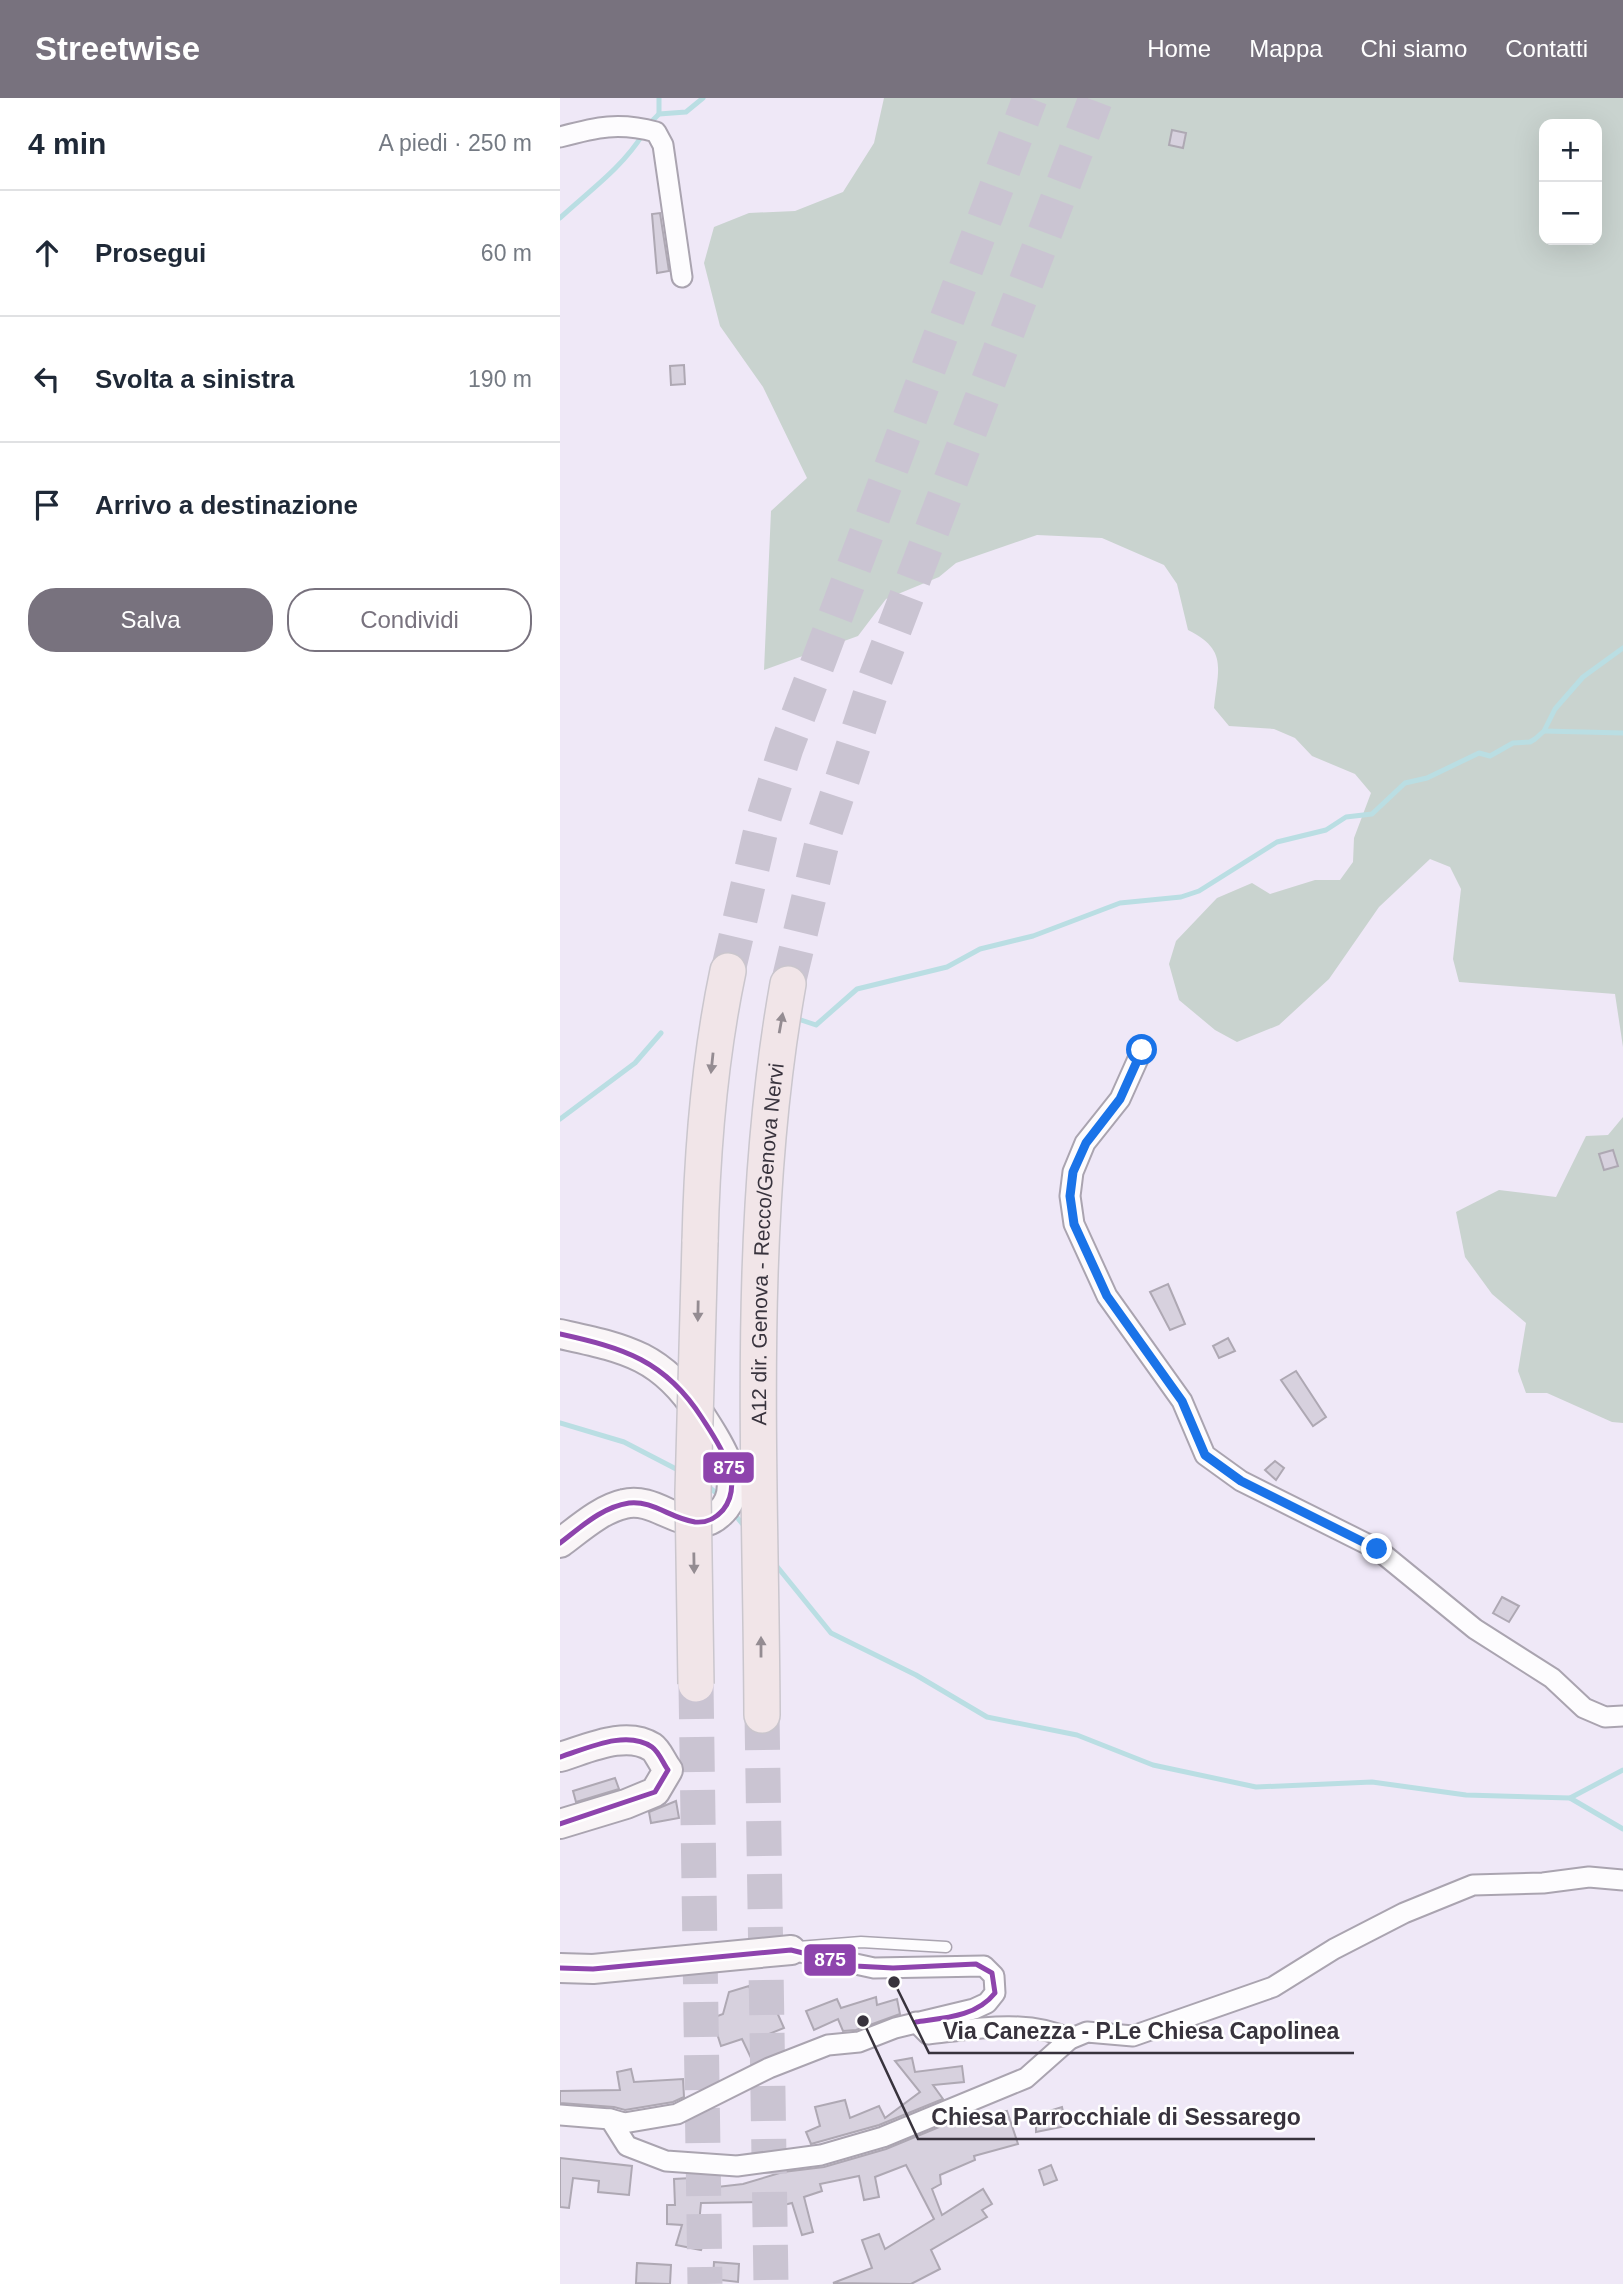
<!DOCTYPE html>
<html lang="it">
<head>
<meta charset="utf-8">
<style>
  :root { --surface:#fff; --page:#f6f6f7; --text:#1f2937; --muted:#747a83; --line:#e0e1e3; --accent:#78727e }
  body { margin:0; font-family:Helvetica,sans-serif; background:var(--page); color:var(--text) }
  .controls { position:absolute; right:21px; top:21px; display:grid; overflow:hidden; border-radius:14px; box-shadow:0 7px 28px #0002 }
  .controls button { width:63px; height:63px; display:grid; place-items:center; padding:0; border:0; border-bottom:2px solid var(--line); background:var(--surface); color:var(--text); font:35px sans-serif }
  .stop { position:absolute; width:21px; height:21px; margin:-16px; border:5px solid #1a73e8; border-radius:50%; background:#fff }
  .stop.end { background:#1a73e8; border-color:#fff; box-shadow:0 2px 7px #0008 }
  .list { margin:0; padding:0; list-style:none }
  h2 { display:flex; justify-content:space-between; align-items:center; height:91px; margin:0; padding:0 28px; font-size:30px }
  h2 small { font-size:23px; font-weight:400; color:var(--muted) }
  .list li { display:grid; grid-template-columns:46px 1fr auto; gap:21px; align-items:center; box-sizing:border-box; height:126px; padding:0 28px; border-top:2px solid var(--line) }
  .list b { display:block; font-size:26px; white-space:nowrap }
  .list em { font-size:23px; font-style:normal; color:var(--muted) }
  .actions { display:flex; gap:14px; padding:21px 28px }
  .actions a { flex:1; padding:16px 0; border:2px solid var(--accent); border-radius:28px; text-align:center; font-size:24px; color:var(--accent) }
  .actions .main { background:var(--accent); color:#fff }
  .icon { flex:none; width:38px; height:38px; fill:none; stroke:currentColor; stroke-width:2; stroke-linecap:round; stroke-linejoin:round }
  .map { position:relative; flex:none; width:1063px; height:2186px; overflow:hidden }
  header { display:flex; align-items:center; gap:42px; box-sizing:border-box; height:98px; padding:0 35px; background:var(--accent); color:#fff }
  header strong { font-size:33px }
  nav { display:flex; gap:38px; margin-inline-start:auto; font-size:24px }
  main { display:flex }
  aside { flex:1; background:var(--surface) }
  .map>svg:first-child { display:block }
</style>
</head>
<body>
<header>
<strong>Streetwise</strong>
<nav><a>Home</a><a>Mappa</a><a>Chi siamo</a><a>Contatti</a></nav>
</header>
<main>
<aside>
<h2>4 min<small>A piedi · 250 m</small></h2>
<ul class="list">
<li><svg class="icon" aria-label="ahead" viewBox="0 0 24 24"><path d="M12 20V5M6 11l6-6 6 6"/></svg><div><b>Prosegui</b></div><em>60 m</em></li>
<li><svg class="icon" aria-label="left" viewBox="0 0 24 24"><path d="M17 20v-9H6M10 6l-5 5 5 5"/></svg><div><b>Svolta a sinistra</b></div><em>190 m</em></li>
<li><svg class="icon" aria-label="arrive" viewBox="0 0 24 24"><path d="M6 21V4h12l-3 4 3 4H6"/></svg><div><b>Arrivo a destinazione</b></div></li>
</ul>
<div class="actions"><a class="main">Salva</a><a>Condividi</a></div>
</aside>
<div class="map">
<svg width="1063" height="2186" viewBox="0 0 1063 2186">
  <rect width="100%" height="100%" fill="#efe8f7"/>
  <g fill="#c9d3cf" fill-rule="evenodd">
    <path d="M 324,0 L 1063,0 L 1063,949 L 1055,896 L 899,884 L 893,861 L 901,791 L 890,769 L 870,761 L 819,809 L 769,881 L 719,927 L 677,944 L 655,932 L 619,902 L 609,866 L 616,843 L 657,800 L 692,785 L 710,796 L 755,782 L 780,782 L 793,764 L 794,740 L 811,695 L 795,676 L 752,658 L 735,640 L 714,631 L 669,628 L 654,610 C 658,570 668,552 628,532 L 617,486 L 604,467 L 542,440 L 477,437 L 396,465 L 379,479 L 326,501 L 298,538 L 204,572 L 211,413 L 247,380 L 203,289 L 160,228 L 144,165 L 154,129 L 189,115 L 235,113 L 283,94 L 314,45 ZM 984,26 L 1037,26 L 1037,142 L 984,142 Z"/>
    <path d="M 1063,1019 L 1063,1325 L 1052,1324 L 987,1295 L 966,1295 L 958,1273 L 966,1225 L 932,1196 L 905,1159 L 896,1114 L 939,1092 L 996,1099 L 1026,1038 L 1048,1037 Z"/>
  </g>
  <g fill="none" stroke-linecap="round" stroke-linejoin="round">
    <g stroke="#badee3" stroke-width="5">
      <path d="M 99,0 L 99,16"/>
      <path d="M 88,27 L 99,16 L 126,14 L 143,0"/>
      <path d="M 0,120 C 29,93 62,70 83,36"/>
      <path d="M 984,633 L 1063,635"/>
      <path d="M 238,921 L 256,927 L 297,891 L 387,869 L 420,851 L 473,838 L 560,805 L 621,799 L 639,793 L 717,744 L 766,732 L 786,719 L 812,716 L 845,685 L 867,680 L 919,655 L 930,658 L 953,645 L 970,644 L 975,641 L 984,633 L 995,611 L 1023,579 L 1063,550"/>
      <path d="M 0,1021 L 75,965 L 101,935"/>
      <path d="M 0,1325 L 64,1344 L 120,1373"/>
      <path d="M 144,1385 L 161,1399"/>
      <path d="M 171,1412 L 185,1429"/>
      <path d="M 215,1466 L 271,1535 L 356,1577 L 427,1619 L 517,1637 L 593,1667 L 696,1689 L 812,1684 L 906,1697 L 1010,1700 L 1063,1672"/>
      <path d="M 1010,1700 L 1063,1731"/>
    </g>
  </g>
  <g fill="#d7d1de" stroke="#aea8b3" stroke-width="2">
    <path d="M 612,32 L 626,35 L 623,50 L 609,47 Z"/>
    <path d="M 100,115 L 109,173 L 97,175 L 92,116 Z"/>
    <path d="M 124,267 L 125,286 L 111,287 L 110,268 Z"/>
    <path d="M 1053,1052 L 1058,1068 L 1044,1072 L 1039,1056 Z"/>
    <path d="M 608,1186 L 625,1226 L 610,1232 L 590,1194 Z"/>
    <path d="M 668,1240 L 675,1253 L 659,1260 L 653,1248 Z"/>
    <path d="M 736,1273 L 766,1319 L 753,1328 L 721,1282 Z"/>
    <path d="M 715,1363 L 724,1370 L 716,1382 L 705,1372 Z"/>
    <path d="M 942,1499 L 959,1508 L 949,1524 L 933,1515 Z"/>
    <path d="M 55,1680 L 59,1691 L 16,1704 L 13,1693 Z"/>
    <path d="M 116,1703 L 119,1720 L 91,1725 L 89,1714 Z"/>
    <path d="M 189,1888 L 200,1913 L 212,1903 L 224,1930 L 199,1940 L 206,1956 L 192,1962 L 182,1941 L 161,1948 L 152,1920 L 163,1916 L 169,1894 Z"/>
    <path d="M 316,1899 L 317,1907 L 337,1901 L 340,1916 L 296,1932 L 283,1933 L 278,1921 L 254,1932 L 246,1913 L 277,1901 L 281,1910 Z"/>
    <path d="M 352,1960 L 355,1974 L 402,1968 L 404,1984 L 373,1987 L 383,2001 L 319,2027 L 251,2046 L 246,2034 L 260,2028 L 255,2009 L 285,2002 L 290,2020 L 319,2008 L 325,2020 L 360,1994 L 335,1963 Z"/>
    <path d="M 71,1971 L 74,1984 L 123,1981 L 124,1999 L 113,2004 L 65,2012 L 54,2009 L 0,2005 L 0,1993 L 60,1992 L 57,1974 Z"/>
    <path d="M 502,2009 L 506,2028 L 476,2034 L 476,2017 Z"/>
    <path d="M 447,2013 L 458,2046 L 414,2058 L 415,2062 L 380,2077 L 381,2086 L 372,2091 L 382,2117 L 423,2091 L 432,2106 L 422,2112 L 427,2119 L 371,2152 L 380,2171 L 351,2186 L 273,2185 L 312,2170 L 302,2142 L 319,2136 L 325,2151 L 374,2121 L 346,2067 L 315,2079 L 319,2099 L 304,2102 L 299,2078 L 260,2086 L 262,2093 L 244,2099 L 253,2134 L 242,2137 L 232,2105 L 211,2110 L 210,2104 L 141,2105 L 138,2136 L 146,2138 L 141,2152 L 116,2147 L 122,2127 L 107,2126 L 107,2107 L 115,2107 L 114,2081 L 131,2080 L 131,2092 L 183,2086 L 223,2074 L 264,2069 L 326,2051 L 401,2020 L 403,2023 Z"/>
    <path d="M 0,2060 L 72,2068 L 69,2097 L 38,2094 L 39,2083 L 13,2080 L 9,2110 L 0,2109 Z"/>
    <path d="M 491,2067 L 497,2082 L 484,2087 L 479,2072 Z"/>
    <path d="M 154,2164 L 179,2166 L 178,2184 L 153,2181 Z"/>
    <path d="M 77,2165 L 111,2167 L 110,2186 L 76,2185 Z"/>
  </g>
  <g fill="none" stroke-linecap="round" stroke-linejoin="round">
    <g stroke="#cac4d2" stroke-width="35" stroke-dasharray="35 18" stroke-linecap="butt">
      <path d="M 168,873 L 203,723 L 226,650 L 470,0"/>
      <path d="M 228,886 L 264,737 L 315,582 L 536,0"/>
      <path d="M 136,1586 L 145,2186"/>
      <path d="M 202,1617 L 211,2186"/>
    </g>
    <g stroke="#aaa4b0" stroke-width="13">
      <path id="lane" d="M 238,1849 L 301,1844 L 386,1849"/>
    </g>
    <g stroke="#aaa4b0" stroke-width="23">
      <g id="street">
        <path d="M 0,39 C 37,29 59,24 96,34 L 103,47 L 122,179"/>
        <path d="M 582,952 L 560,1001 L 525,1045 L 513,1074 L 510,1098 L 514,1126 L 547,1198 L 622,1303 L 645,1357 L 681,1383 L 817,1451 L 915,1531 L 992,1580 L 1024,1610 L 1045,1619 L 1063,1618"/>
        <path d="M 356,1924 L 368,1936 C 412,1931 467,1920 510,1941"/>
        <path d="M 0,2017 L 50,2021 L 64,2025 L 117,2016 L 209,1970 L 268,1947 L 299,1944 L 335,1930 L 414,1911 L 427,1905 L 435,1895 L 434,1878 L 424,1868 L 314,1870 L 231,1852"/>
        <path d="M 50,2021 L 67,2048 L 106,2063 L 177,2068 L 261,2057 L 323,2039 L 466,1980 L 510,1941 L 527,1934 L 573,1938 L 713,1889 L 774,1851 L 844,1815 L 913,1787 L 983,1785 L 1029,1779 L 1063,1782"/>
      </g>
    </g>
    <g stroke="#aaa4b0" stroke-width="32">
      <g id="secondary">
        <path d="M 0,1236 C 63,1250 101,1256 139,1315 C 156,1342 190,1388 160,1415 C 153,1422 146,1425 136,1424 C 112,1422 89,1399 64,1406 C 41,1411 19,1431 0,1445"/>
        <path d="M 0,1659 C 27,1651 66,1632 92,1649 C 98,1653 103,1666 108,1672 L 95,1694 L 66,1706 L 0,1726"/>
        <path d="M 0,1870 L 33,1871 L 231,1852"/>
      </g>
    </g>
    <g stroke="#cac6cd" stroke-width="38">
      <g id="highway">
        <path d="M 140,1144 C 142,1053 149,963 168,873"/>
        <path id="s1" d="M 202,1617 C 201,1373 185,1126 228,886"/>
      </g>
    </g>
    <use href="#lane" stroke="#fdfcfe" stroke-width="10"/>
    <use href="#street" stroke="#fdfcfe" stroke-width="19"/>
    <use href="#secondary" stroke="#f9f5f7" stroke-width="28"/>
    <use href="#highway" stroke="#f1e5e8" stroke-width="35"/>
    <g stroke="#cac6cd" stroke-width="38" stroke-linecap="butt">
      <path id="highway-bridge" d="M 136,1586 L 133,1394 L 140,1144"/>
    </g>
    <use href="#highway-bridge" stroke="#f1e5e8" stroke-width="35"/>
    <g stroke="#fff" stroke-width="10">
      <g id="bus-1">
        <path d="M 0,1236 C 63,1250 105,1262 142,1320 C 158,1345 186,1383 163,1412 C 155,1421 147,1425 135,1424 C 112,1421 92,1402 69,1405 C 42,1409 21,1429 0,1445"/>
        <path d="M 0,1659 C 26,1651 66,1631 92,1649 C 99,1654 103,1665 108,1672 L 95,1694 L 0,1726"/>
        <path d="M 0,1870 L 33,1871 L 231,1852 L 295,1868 L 333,1870 L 416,1866 L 432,1875 L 435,1895 C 416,1919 384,1920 356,1924"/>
      </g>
    </g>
    <use href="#bus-1" stroke="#8e44ad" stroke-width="5"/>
  </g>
  <defs><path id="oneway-solid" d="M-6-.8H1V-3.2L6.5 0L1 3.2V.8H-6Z" transform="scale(1.75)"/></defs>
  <g fill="#948c92">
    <use href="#oneway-solid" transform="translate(221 925) rotate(-80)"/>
    <use href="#oneway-solid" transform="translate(152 965) rotate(96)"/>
    <use href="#oneway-solid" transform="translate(138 1213) rotate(91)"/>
    <use href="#oneway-solid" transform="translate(134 1465) rotate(89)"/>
    <use href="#oneway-solid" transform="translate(201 1549) rotate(-90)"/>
  </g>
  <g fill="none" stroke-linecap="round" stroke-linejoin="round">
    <path stroke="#1a73e8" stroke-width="9" d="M 582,952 L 560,1001 L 526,1045 L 513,1074 L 510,1098 L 514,1126 L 547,1198 L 622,1303 L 645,1357 L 681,1383 L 817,1451"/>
  </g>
  <g text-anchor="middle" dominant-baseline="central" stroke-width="5" stroke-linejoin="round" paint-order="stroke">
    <g font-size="21" fill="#38333d" stroke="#fff">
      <text stroke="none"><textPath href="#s1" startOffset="471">A12 dir. Genova - Recco/Genova Nervi</textPath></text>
    </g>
  </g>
  <path fill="none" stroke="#38333d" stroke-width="2.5" d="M334 1884L369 1955H794M303 1923L358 2041H755"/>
  <g fill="#38333d" stroke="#fff" stroke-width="2.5">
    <circle cx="334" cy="1884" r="7"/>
    <circle cx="303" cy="1923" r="7"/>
  </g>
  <g font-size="23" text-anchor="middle" font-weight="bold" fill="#38333d" stroke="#fff" stroke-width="5" stroke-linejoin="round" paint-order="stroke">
    <text x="581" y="1941">Via Canezza - P.Le Chiesa Capolinea</text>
    <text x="556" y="2027">Chiesa Parrocchiale di Sessarego</text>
  </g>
  <g stroke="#fff" stroke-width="2.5">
    <rect x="142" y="1353" width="53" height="33" rx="7" fill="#8e44ad"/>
    <rect x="243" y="1845" width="54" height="34" rx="7" fill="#8e44ad"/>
  </g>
  <g font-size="19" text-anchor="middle" font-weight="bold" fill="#fff">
    <text x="169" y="1376">875</text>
    <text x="270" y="1868">875</text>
  </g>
</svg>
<div class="controls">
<button>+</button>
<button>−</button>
</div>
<div class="stop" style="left:582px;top:952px"></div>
<div class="stop end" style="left:817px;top:1451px"></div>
</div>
</main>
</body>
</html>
